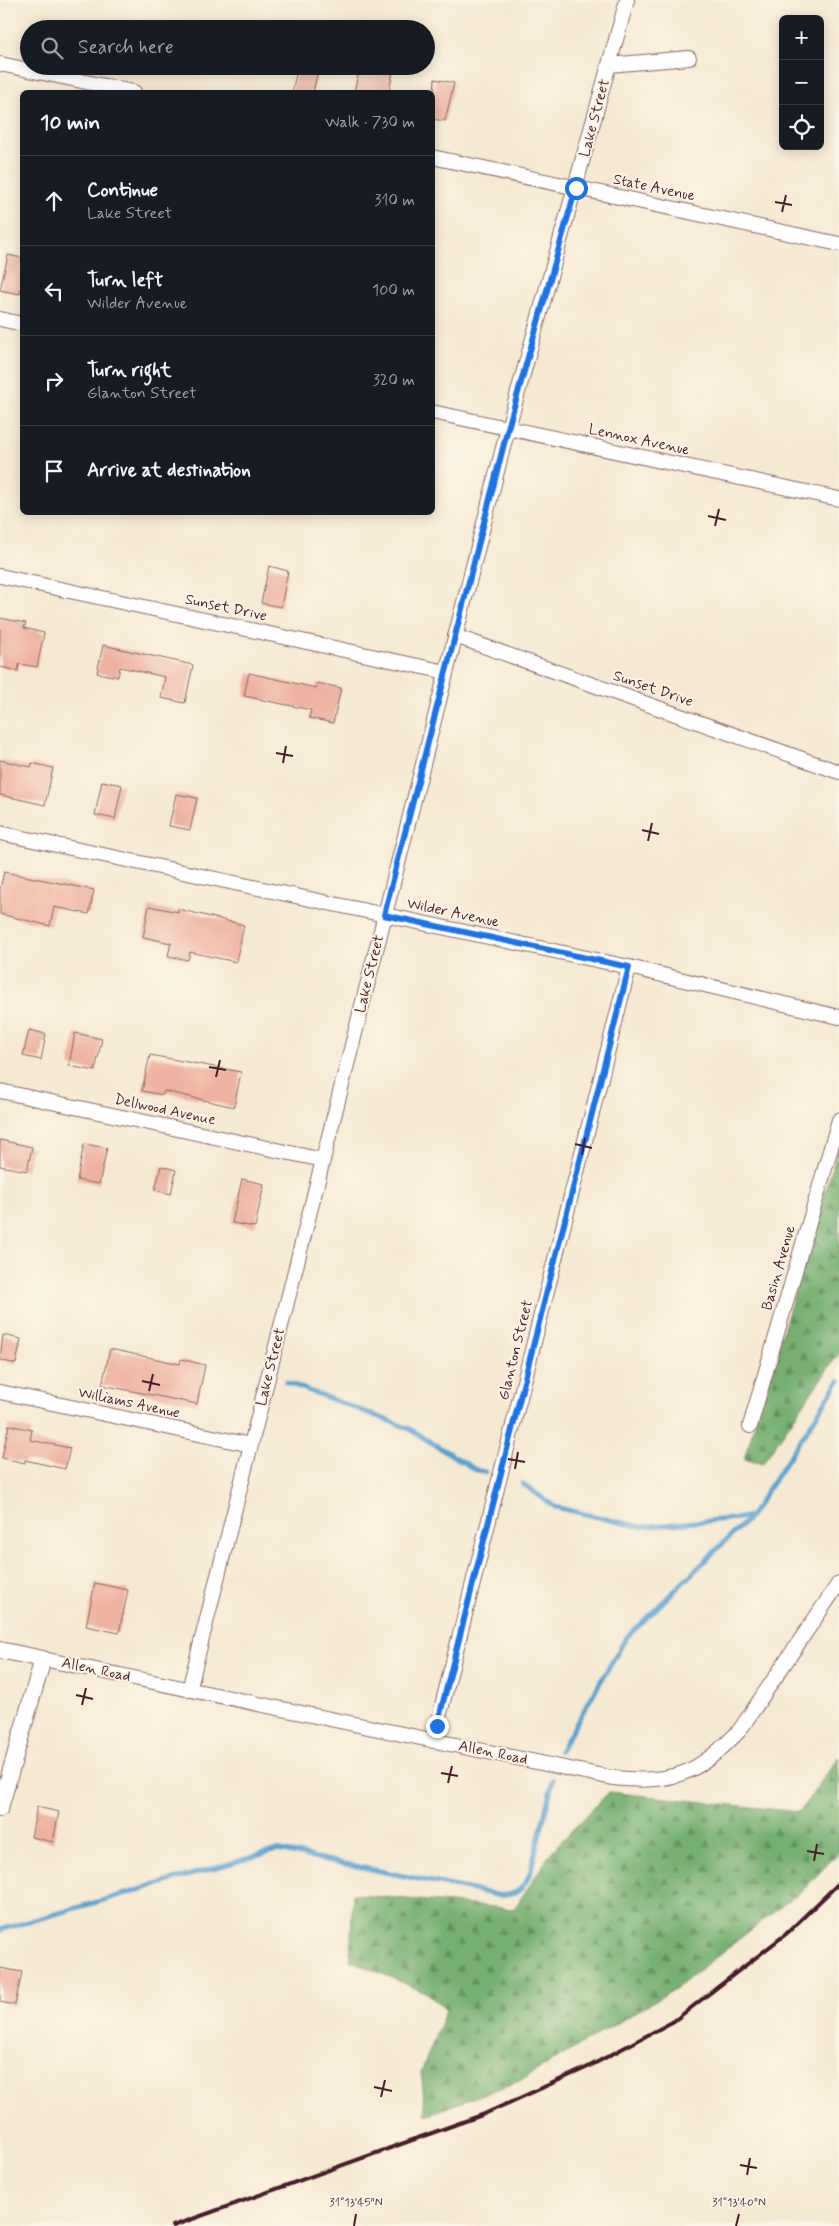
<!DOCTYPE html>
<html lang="en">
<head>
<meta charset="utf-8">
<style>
  :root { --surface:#171b24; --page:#20242c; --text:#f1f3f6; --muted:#9ea1a6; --line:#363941 }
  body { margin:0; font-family:Mynerve,sans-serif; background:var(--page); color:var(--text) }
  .controls { position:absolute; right:15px; top:15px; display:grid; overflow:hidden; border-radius:8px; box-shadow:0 2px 12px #0003 }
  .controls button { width:45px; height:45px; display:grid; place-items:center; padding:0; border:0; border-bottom:1px solid var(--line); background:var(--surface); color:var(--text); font:25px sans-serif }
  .stop { position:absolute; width:15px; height:15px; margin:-11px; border:4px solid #1a73e8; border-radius:50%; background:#fff }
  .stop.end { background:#1a73e8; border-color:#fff; box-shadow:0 1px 5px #0008 }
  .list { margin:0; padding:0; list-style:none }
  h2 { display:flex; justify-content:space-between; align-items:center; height:65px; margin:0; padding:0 20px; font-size:21px }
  h2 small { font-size:16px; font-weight:400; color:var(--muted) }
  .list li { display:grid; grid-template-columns:32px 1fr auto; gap:15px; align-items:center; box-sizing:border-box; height:90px; padding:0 20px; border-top:1px solid var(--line) }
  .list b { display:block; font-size:19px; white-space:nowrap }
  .list p { margin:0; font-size:16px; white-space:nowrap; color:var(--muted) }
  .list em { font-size:16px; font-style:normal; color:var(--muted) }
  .icon { flex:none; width:28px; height:28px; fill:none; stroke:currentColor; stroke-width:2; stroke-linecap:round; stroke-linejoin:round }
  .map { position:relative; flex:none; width:839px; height:2226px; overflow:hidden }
  .search { position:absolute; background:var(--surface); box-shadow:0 2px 12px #0003; left:20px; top:20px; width:415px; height:55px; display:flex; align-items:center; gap:12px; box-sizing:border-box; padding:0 18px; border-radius:28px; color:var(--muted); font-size:19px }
  .panel { position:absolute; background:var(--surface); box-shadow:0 2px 12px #0003; left:20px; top:90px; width:415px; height:425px; border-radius:8px }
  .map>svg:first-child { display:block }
</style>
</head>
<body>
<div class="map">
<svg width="839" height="2226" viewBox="0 0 839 2226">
  <defs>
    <pattern id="forest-firs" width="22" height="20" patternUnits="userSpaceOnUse" patternTransform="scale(1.25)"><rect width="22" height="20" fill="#74b06f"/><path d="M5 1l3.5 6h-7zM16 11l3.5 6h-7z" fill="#618f5b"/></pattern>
  </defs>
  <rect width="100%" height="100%" fill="#fcf5e5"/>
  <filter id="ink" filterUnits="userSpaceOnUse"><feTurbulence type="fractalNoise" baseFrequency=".02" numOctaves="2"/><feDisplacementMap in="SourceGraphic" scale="10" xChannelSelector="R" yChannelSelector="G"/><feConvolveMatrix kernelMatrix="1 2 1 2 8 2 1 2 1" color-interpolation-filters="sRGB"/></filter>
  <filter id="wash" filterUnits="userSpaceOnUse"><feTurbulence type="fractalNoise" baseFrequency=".0096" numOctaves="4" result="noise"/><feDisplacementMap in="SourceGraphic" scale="20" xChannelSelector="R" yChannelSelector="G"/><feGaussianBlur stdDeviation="1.12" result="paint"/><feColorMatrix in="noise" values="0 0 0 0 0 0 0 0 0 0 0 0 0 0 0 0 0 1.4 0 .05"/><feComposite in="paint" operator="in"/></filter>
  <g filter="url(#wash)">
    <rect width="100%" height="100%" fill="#f6e9d1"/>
    <g fill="url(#forest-firs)" stroke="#5f684d">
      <path d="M 839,1146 L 839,1353 L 762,1464 L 744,1459 Z"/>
      <path d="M 839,1757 L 839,1852 L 806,1887 L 675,1989 L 519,2081 L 426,2115 L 421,2072 L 446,2010 L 427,1993 L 350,1960 L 353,1894 L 514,1909 L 552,1851 L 609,1792 L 799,1812 Z"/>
    </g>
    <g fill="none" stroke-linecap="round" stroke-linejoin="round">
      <g stroke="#5ca3d2" stroke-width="5">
        <path d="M 286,1382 L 408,1428 L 476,1470 L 485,1472"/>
        <path d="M 523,1484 L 555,1507 L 641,1527 L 750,1517"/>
        <path d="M 560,1751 L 626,1638 L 750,1517 L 839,1381"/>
        <path d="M 0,1930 L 277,1850 L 497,1895 C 517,1897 525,1888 531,1870 L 553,1780"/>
      </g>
    </g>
    <g id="blocks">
      <g fill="#eeb3a0">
        <path d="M 298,66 L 319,66 L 313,92 L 292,92 Z"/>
        <path d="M 360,66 L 394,66 L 389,92 L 354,92 Z"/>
        <path d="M 435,79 L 454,83 L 445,121 L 432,119 Z"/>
        <path d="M 8,255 L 22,258 L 22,283 L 20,294 L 0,290 Z"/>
        <path d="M 269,566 L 288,571 L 281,607 L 261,603 Z"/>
        <path d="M 0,618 L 26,623 L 24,628 L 44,633 L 37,667 L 19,664 L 18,671 L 0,667 Z"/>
        <path d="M 103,645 L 193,665 L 185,703 L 161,698 L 165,677 L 120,667 L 118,677 L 97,673 Z"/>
        <path d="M 249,673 L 316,688 L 317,683 L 341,688 L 333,723 L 309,718 L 311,710 L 244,696 Z"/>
        <path d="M 0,760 L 31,767 L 32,763 L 53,768 L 45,805 L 0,795 Z"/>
        <path d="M 102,781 L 122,785 L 115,819 L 95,815 Z"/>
        <path d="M 176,794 L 197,798 L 190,830 L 169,826 Z"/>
        <path d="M 4,872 L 94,890 L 89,914 L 54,907 L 50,926 L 0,914 L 0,889 Z"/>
        <path d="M 149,906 L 178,912 L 178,909 L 244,925 L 236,962 L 190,952 L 188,960 L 168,956 L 171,943 L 143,937 Z"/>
        <path d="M 29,1030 L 46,1034 L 41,1060 L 23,1056 Z"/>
        <path d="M 75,1033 L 102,1039 L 95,1071 L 69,1066 Z"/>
        <path d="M 150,1055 L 241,1072 L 234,1107 L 164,1091 L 163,1095 L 142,1091 Z"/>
        <path d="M 0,1140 L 32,1147 L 27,1171 L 0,1166 Z"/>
        <path d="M 84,1144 L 107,1148 L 99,1184 L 77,1180 Z"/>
        <path d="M 161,1166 L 176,1170 L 171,1194 L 155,1190 Z"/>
        <path d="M 242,1179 L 264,1184 L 255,1227 L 232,1223 Z"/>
        <path d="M 3,1335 L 21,1339 L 16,1364 L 0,1360 Z"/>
        <path d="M 110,1349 L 180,1364 L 181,1359 L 205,1365 L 197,1404 L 102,1385 Z"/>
        <path d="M 9,1425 L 32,1430 L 30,1440 L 70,1448 L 65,1469 L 25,1460 L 25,1463 L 2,1458 Z"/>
        <path d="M 95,1583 L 128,1590 L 119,1633 L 86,1626 Z"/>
        <path d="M 37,1807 L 59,1812 L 53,1842 L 31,1837 Z"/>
        <path d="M 0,1968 L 22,1972 L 15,2005 L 0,2002 Z"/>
      </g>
    </g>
  </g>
  <g filter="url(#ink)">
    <use href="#blocks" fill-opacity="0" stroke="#866665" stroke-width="1"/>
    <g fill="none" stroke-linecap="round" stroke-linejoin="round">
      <g stroke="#866665" stroke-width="16">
        <g id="minor">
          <path d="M 0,64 L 134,92"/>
          <path d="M 609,65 L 689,58"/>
          <path d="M 432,157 L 839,244"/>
          <path d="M 0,319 L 22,324"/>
          <path d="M 432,412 L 839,499"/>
          <path d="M 0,576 L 446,672"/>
          <path d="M 455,636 L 839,772"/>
          <path d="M 0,833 L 629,967 L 839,1017"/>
          <path d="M 0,1091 L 323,1160"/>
          <path d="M 0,1392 L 251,1445"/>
          <path d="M 750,1426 L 839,1120"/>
          <path d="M 43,1659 L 613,1778 C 672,1784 697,1775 739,1731 L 839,1583"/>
          <path d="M 189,1690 L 508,428 L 627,0"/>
          <path d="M 433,1741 L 629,967"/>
        </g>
      </g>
      <g stroke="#866665" stroke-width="18">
        <path id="tertiary" d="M 0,1650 L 43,1659 L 0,1808"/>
      </g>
      <use href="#minor" stroke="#fff" stroke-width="14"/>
      <use href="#tertiary" stroke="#fff" stroke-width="16"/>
      <path stroke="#4a1f2b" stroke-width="4" d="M 173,2226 L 482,2115 L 588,2067 L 674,2021 L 786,1934 L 839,1883"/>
    </g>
  </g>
  <g fill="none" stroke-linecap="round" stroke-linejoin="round" filter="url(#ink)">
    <path stroke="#1a73e8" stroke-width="6" d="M 437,1726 L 629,967 L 384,915 L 508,428 L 576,188"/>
  </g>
  <path fill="none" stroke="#4a1f2b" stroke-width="2" d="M 775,202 L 792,205M 782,212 L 786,195M 708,516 L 726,520M 715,526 L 719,509M 276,753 L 293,756M 283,763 L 286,746M 642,830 L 659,834M 648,841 L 652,823M 209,1067 L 226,1070M 216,1077 L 220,1060M 575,1144 L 592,1148M 582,1155 L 585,1138M 142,1381 L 160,1385M 149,1391 L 153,1374M 508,1459 L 525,1462M 515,1469 L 518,1452M 76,1695 L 93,1699M 82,1705 L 86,1688M 441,1773 L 458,1776M 448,1783 L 452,1766M 807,1851 L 824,1854M 814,1861 L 817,1844M 374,2087 L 392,2091M 381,2097 L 385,2080M 740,2165 L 757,2168M 747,2175 L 750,2158M 354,2226 L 356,2214M 736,2226 L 739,2214"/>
  <g text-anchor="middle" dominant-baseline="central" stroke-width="4" stroke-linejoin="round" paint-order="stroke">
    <g font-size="15" fill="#4a1f2b" stroke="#fcf5e5">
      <text transform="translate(595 118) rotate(-75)">Lake Street</text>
      <text transform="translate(654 188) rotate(12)">State Avenue</text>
      <text transform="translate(639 440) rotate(12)">Lennox Avenue</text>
      <text transform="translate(226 608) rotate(12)">Sunset Drive</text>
      <text transform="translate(653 689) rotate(19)">Sunset Drive</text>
      <text transform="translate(453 913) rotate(12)">Wilder Avenue</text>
      <text transform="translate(370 974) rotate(-76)">Lake Street</text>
      <text transform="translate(165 1110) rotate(12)">Dellwood Avenue</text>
      <text transform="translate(779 1268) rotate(-74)">Basin Avenue</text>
      <text transform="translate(516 1350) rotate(-76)">Glanton Street</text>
      <text transform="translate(271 1367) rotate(-76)">Lake Street</text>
      <text transform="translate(129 1403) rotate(12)">Williams Avenue</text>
      <text transform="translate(96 1670) rotate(12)">Allen Road</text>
      <text transform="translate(493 1753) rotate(12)">Allen Road</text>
    </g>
  </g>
  <g font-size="12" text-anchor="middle" fill="#4a1f2b" stroke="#fcf5e5" stroke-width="4" stroke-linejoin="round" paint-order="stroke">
    <text x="356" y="2206">31°13'45"N</text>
    <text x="739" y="2206">31°13'40"N</text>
  </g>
</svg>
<div class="controls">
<button>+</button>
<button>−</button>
<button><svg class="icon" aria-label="locate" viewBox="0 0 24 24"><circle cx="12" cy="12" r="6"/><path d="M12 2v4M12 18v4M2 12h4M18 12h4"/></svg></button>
</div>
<div class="stop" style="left:576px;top:188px"></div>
<div class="stop end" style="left:437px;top:1726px"></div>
<div class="search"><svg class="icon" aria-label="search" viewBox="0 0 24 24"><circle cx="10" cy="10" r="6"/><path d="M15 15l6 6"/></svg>Search here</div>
<section class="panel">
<h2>10 min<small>Walk · 730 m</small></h2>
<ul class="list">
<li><svg class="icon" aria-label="ahead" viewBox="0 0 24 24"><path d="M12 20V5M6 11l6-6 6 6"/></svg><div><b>Continue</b><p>Lake Street</p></div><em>310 m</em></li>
<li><svg class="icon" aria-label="left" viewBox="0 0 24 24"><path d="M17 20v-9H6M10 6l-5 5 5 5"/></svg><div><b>Turn left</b><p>Wilder Avenue</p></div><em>100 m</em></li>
<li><svg class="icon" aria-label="right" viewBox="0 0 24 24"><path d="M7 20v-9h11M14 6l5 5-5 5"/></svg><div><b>Turn right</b><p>Glanton Street</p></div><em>320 m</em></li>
<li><svg class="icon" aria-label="arrive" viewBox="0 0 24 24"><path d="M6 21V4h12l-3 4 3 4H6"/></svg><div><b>Arrive at destination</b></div></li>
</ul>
</section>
</div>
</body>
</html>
